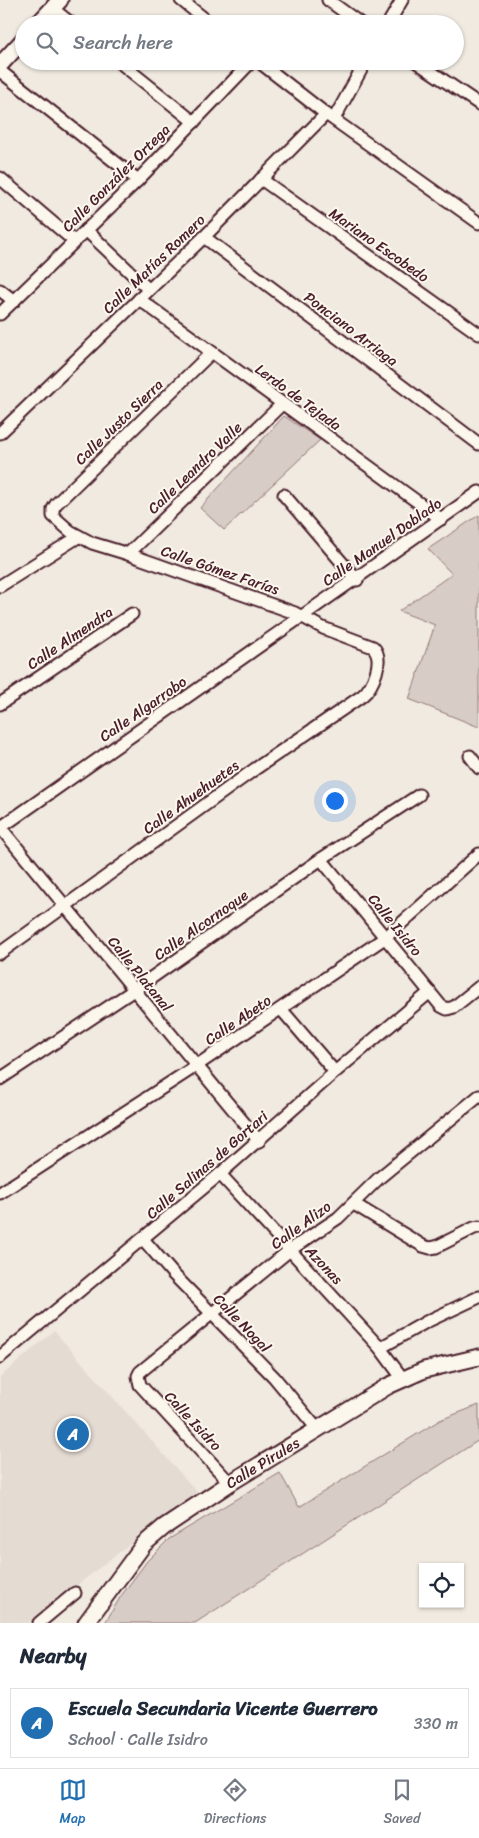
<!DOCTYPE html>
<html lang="en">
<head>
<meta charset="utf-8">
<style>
  :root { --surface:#fff; --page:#f6f6f7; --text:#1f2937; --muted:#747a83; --line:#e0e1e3; --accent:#1f6fb2 }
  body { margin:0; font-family:Sriracha,sans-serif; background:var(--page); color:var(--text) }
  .controls { position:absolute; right:15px; bottom:15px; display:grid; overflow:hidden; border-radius:0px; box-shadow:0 1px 4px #0004 }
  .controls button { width:45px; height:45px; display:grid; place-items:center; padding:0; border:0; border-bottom:1px solid var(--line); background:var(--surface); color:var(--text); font:25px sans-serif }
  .you { position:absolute; left:334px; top:800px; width:18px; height:18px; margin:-12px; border:4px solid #fff; border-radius:50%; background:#1a73e8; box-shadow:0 0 0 8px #1a73e833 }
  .badge { display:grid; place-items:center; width:32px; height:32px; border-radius:50%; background:var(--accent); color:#fff; font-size:16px; font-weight:700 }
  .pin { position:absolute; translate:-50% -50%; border:2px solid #fff; box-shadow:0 1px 5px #0006 }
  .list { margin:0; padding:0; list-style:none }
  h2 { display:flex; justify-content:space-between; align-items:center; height:65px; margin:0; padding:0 20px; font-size:21px }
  h2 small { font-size:16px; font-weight:400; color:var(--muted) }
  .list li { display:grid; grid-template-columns:32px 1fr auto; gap:15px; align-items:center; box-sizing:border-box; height:70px; margin:0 10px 10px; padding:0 10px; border:1px solid var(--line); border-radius:0px }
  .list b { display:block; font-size:19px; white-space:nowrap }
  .list p { margin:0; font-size:16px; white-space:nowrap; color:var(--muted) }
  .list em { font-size:16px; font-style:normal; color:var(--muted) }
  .icon { flex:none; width:28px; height:28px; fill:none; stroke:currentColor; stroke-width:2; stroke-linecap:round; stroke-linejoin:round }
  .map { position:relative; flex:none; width:479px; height:1623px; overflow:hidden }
  .search { position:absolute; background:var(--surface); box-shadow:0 1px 4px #0004; left:15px; right:15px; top:15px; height:55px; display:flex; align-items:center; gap:12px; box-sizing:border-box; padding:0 18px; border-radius:28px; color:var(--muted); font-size:19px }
  .sheet { height:145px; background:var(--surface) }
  nav { display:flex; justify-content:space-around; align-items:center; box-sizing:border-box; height:70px; border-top:1px solid var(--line); background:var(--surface); font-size:14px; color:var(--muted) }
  nav a { display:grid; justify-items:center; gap:2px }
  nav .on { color:var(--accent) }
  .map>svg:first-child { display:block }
</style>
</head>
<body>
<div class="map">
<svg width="479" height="1623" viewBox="0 0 479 1623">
  <rect width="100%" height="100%" fill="#f0eae0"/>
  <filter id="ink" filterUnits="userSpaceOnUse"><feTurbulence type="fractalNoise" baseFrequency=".02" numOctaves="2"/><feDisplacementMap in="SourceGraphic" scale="10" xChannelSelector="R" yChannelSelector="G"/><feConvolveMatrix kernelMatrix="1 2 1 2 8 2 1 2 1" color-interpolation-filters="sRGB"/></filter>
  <g filter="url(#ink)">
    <path fill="#e4dbd2" d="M 54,1331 L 197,1492 L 28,1623 L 0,1623 L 0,1377 Z"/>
    <g fill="#d8ccc6" stroke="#917678">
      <path d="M 284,416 L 320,440 L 224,530 L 200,508 Z"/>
      <path d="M 479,515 L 479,727 L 409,699 L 435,625 L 399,611 L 452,574 L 428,549 Z"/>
      <path d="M 479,1405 L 479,1440 L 195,1623 L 105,1623 L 121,1596 L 147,1561 L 169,1539 L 280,1473 L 299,1507 L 440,1420 Z"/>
    </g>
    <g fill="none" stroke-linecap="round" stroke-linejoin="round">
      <g stroke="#4a1f2b" stroke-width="15">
        <g id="minor">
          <path d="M 181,0 L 211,24"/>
          <path d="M 328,0 L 361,24"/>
          <path d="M 52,8 L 72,24"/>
          <path d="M 388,24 L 402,0"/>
          <path d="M 118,61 L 194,122"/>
          <path d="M 258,61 L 326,114 L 479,223"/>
          <path d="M 415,61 L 479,104"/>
          <path d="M 0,71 L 138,180"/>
          <path d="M 334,119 L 366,61"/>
          <path d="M 0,178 L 74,241"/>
          <path d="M 261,179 L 479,334"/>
          <path d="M 86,230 L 148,289"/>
          <path d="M 204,237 L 479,444"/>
          <path d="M 0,290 L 14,301"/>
          <path d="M 139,299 L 441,519"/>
          <path d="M 0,314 L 138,180 L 252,61"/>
          <path d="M 0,433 L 204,237 L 326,114"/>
          <path d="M 284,495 L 357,580"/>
          <path d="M 128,554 L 282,404"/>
          <path d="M 0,586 L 78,537"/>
          <path d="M 0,704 L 132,614"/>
          <path d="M 470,756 L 479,768"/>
          <path d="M 0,827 L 259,1141"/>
          <path d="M 0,828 L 479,492"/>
          <path d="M 321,859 L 441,1006 L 447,1009 L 454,1007 L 479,987"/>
          <path d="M 0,953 L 255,769 L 362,696 C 373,687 385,659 373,647 L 323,628 L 295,613 L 128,554 L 92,543 L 70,531 L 53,516 L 53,509 L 56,504 L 211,353"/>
          <path d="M 281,1009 L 335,1072"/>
          <path d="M 0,1079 L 134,990 L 321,859 L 419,795"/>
          <path d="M 220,1174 L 380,1348 L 403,1379"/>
          <path d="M 0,1193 L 196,1066 L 386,937 L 479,854"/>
          <path d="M 354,1204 L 423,1246 L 430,1248 L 436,1247 L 474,1228 L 479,1227"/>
          <path d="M 143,1239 L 174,1275 L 274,1377 L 318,1430"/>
          <path d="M 380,1348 L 426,1322 L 479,1297"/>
          <path d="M 0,1357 L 220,1174 L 335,1072 L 430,992"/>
          <path d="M 230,1483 L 140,1385 L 138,1376 L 140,1372 L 290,1250 L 338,1218 L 379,1178 L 479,1096"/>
          <path d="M 39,1623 L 75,1593"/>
        </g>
      </g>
      <g stroke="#4a1f2b" stroke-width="19">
        <g id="tertiary">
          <path d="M 38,24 L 60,0"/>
          <path d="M 0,65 L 24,39"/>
          <path id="s1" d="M 86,1623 L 144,1544 L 164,1527 L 230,1483 L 388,1386 L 424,1370 L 479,1357"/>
        </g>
      </g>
      <use href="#minor" stroke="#fbf7ec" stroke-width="11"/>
      <use href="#tertiary" stroke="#fbf7ec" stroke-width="15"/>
    </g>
  </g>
  <g text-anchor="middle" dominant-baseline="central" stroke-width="4" stroke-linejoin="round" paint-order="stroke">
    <g font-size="15" fill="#4a1f2b" stroke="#fbf7ec">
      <text transform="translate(116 178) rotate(-45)">Calle González Ortega</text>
      <text transform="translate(379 245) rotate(35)">Mariano Escobedo</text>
      <text transform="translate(154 264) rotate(-44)">Calle Matías Romero</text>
      <text transform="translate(351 329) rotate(37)">Ponciano Arriaga</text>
      <text transform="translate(298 397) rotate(36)">Lerdo de Tejada</text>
      <text transform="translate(119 422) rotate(-44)">Calle Justo Sierra</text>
      <text transform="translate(195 468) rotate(-44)">Calle Leandro Valle</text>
      <text transform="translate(382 542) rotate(-35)">Calle Manuel Doblado</text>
      <text transform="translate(220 570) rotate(19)">Calle Gómez Farías</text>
      <text transform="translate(70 638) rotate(-34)">Calle Almendra</text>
      <text transform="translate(143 709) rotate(-35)">Calle Algarrobo</text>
      <text transform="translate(191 797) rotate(-36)">Calle Ahuehuetes</text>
      <text transform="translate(201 925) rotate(-35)">Calle Alcornoque</text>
      <text transform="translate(395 925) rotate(51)">Calle Isidro</text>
      <text transform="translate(140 974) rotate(51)">Calle Platanal</text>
      <text transform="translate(238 1020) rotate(-34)">Calle Abeto</text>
      <text transform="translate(207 1165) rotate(-41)">Calle Salinas de Gortari</text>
      <text transform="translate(301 1225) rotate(-36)">Calle Alizo</text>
      <text transform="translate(324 1265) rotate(47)">Azonas</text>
      <text transform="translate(242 1323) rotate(46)">Calle Nogal</text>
      <text transform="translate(193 1421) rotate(47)">Calle Isidro</text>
      <text stroke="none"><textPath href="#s1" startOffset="242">Calle Pirules</textPath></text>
    </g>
  </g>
</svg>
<div class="controls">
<button><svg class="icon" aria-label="locate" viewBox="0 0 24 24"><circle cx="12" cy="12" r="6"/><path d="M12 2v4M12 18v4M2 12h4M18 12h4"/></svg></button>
</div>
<div class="you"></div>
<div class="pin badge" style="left:73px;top:1434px">A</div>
<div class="search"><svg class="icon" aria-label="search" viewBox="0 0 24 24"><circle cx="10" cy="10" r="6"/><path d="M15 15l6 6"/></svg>Search here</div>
</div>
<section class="sheet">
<h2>Nearby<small></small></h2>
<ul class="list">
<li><span class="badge">A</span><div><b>Escuela Secundaria Vicente Guerrero</b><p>School · Calle Isidro</p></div><em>330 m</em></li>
</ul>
</section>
<nav>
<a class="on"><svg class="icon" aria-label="map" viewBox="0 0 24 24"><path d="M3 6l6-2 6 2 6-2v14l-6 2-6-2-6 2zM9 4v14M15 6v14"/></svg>Map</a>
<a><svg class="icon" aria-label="directions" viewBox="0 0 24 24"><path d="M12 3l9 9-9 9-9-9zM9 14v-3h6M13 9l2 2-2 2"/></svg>Directions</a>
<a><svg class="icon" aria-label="saved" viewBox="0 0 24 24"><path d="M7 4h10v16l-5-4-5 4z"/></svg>Saved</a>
</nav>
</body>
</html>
